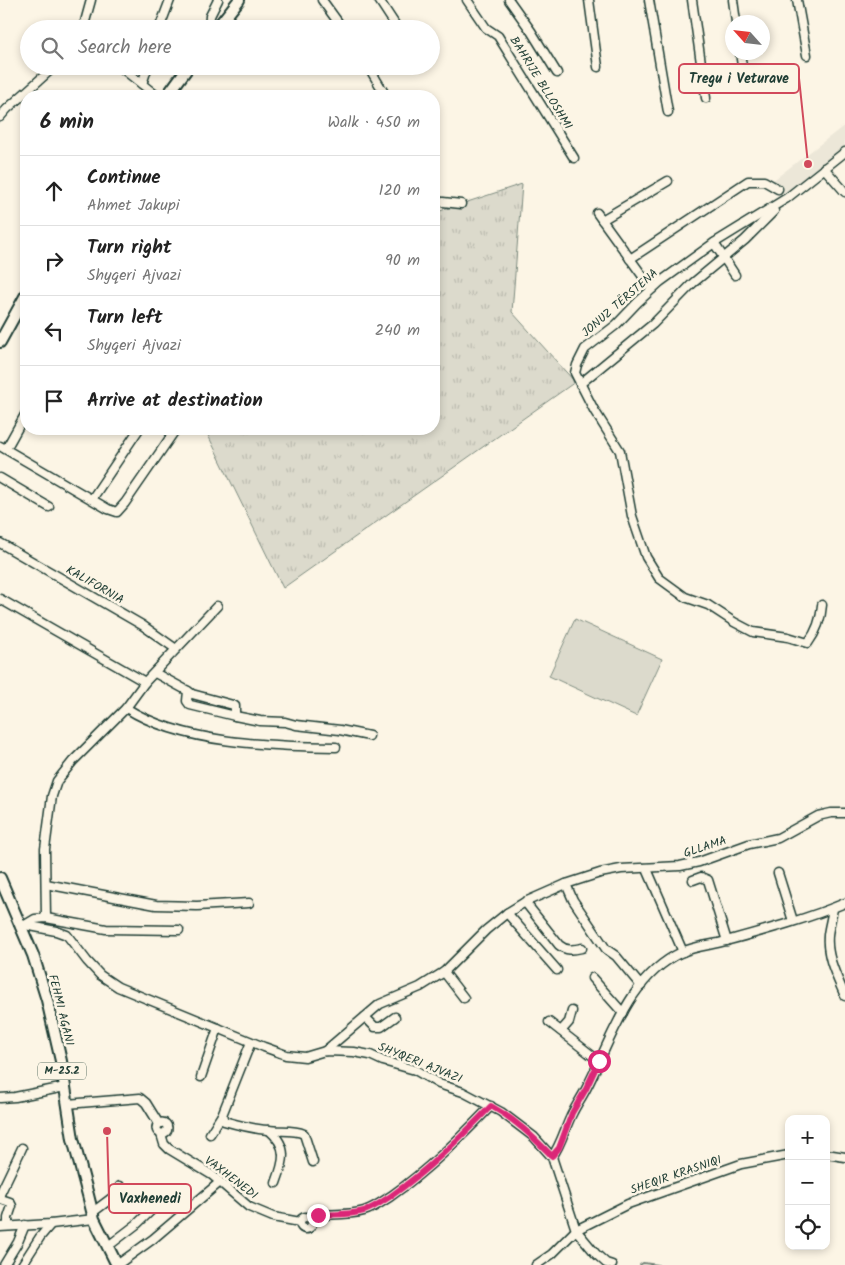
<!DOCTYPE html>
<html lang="en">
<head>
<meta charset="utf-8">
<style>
  :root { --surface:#fff; --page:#f2f2f2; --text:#222; --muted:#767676; --line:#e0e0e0 }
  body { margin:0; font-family:Kalam,sans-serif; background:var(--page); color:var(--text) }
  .controls { position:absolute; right:15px; bottom:15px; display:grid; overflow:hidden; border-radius:10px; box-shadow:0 2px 8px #0003 }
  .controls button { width:45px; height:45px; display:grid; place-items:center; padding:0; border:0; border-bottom:1px solid var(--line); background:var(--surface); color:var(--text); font:25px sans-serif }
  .compass { position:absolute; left:725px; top:15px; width:45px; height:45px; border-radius:50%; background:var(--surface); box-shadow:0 2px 8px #0003; rotate:297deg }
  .stop { position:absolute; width:15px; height:15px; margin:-11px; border:4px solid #db2777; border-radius:50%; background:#fff }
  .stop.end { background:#db2777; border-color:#fff; box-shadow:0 1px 5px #0008 }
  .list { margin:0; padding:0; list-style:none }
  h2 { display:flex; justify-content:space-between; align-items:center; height:65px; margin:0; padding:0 20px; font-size:21px }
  h2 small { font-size:16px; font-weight:400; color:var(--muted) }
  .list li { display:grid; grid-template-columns:32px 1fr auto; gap:15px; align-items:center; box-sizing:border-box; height:70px; padding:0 20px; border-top:1px solid var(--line) }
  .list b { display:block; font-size:19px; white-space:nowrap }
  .list p { margin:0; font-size:16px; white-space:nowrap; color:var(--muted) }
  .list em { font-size:16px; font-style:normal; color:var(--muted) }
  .icon { flex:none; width:28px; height:28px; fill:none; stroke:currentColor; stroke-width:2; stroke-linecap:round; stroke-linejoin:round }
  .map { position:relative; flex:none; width:845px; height:1265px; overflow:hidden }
  .search { position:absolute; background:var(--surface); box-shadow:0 2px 8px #0003; left:20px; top:20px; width:420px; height:55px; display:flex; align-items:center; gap:12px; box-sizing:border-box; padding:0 18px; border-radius:28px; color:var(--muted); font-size:19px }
  .panel { position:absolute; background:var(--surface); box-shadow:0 2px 8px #0003; left:20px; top:90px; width:420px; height:345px; border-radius:20px }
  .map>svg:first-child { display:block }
</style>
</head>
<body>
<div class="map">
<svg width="845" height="1265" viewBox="0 0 845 1265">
  <defs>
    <pattern id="grass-tufts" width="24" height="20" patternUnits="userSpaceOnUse" patternTransform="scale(1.25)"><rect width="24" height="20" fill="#dcdacc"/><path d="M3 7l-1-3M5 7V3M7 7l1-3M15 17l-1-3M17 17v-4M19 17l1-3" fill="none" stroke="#bcbcb0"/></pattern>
  </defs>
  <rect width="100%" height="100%" fill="#fcf5e5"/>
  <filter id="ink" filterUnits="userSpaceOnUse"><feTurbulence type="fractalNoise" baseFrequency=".02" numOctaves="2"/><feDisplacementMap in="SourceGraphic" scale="10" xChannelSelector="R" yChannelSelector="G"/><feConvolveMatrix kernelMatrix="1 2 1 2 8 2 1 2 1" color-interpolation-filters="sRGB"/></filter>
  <g filter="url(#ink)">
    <path fill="#ece7d8" d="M 845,125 L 845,147 L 783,195 L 771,182 Z"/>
    <path fill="url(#grass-tufts)" stroke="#7e8c80" d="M 522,184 L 512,312 L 575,382 L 283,588 L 205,429 L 434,429 L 434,213 Z"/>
    <path fill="#dcdacc" stroke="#7e8c80" d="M 575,619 L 662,659 L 636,716 L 549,676 Z"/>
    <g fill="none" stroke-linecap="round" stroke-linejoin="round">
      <path stroke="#758479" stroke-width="2" d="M 640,1265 L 643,1263 L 658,1265"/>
      <g stroke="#1f3d34" stroke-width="11">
        <g id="minor">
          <path d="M 322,0 L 343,29"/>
          <path d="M 379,0 L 398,29"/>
          <path d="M 467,0 L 486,28 L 498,36 L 574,158"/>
          <path d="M 509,0 L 531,31 L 557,73"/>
          <path d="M 589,0 L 598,67"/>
          <path d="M 649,0 L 668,112"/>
          <path d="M 692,0 L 706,98"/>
          <path d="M 733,0 L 736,22"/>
          <path d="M 797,0 L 807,55"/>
          <path d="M 83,29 L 91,0"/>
          <path d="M 159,29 L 170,0"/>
          <path d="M 209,29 L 210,16 L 218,0"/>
          <path d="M 740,52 L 745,87"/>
          <path d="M 119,66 L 157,96"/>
          <path d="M 368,66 L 386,96"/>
          <path d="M 142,84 L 148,66"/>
          <path d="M 0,117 L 7,109 L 55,66"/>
          <path d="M 824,168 L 845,192"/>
          <path d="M 434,201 L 461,204"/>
          <path d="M 597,213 L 652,289"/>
          <path d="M 602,220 L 668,181"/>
          <path d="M 714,243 L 735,275"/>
          <path d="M 630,259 L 748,181 L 764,181 L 778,189"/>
          <path d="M 580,384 L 653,324 L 693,283 L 745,240 L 774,211"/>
          <path d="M 0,446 L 108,509 L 117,512 L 125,503 L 176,429"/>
          <path d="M 6,449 L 26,413"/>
          <path d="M 0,478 L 49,507"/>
          <path d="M 92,499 L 139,429"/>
          <path d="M 0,543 L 142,625 L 176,649"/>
          <path d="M 0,599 L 145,682"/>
          <path d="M 822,605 C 821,620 817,631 808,643 L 788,637 L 753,632 L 734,622 L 708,605 L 685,597 L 659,578 L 646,557 L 632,516 L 620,451 L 594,410 L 575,373 L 577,365 L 585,349 L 616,325 L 638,302 L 660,282 L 714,243 L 787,198 L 845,152"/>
          <path d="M 155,673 L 188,691 L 187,701 L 190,705 L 235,716 L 260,721 L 285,722 L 296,725 L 340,730 L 369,736"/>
          <path d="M 188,691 L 192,694 L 233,705 L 235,706 L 235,716"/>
          <path d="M 126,708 C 182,744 271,746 336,747"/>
          <path d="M 647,869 L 683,952"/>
          <path d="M 778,873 L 793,921"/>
          <path d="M 693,880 L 701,877 L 708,880 L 727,941"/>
          <path d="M 46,884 L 156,905 L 197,906 L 249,903"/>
          <path d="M 566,884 L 573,900 L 606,949 L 616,956 L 641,986"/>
          <path d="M 525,902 L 559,945 C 566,951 573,950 582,948"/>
          <path d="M 833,908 C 832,917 829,926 828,935 C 826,957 837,977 845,996"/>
          <path d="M 507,913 L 557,970"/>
          <path d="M 46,918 L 45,849 L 52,796 L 57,781 L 73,761 L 126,708 L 145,682 L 217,606"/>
          <path d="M 25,925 L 35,919 L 46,918 L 106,929 L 179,930"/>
          <path d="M 20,926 L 25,925 L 56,931 L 67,935 L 87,961 L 100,975 L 118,987 L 264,1047 L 286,1055 L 305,1057 L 325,1051 L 354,1052 L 370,1055 L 383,1061 L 415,1070 L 439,1084 L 463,1092 L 501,1112 L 534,1137 L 552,1157 L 576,1230 L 596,1254 L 606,1263 L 612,1265"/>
          <path d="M 444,972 L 464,998"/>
          <path d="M 592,978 L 623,1013"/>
          <path d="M 365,1017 L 375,1027 L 381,1027 L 395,1017"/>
          <path d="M 549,1022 L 599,1061"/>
          <path d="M 561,1031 L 569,1022 L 572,1011"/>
          <path d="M 251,1042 L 222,1115 L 224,1121 C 238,1125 253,1129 268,1130 C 280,1132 293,1129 304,1134 L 313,1162"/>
          <path d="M 325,1051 L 380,1004 L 420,987 L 444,972 L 486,930 L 507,913 L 525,902 L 566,884 L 600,873 L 621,869 L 680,866 L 699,862 L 749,844 L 778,838 L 818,816 L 831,813 L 845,813"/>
          <path d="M 201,1077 L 218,1028"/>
          <path d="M 0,1098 L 15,1097 L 65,1087"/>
          <path d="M 67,1104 L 140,1098 L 146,1103 L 159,1124"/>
          <circle cx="162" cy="1128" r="5.5"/>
          <path d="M 269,1130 C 289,1147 284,1162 276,1183"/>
          <path d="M 161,1134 L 164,1144 L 169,1149 L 212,1175 L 249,1207 L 273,1217 L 300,1222"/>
          <path d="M 210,1134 L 222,1115"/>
          <path d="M 826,1154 L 845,1157"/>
          <path d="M 552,1157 C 562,1143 565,1127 573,1112 C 577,1104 582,1097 586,1089 C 611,1041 628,977 682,952 C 695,946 712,945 726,941 C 766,930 807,919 845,903"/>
          <path d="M 0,1194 L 22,1148"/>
          <path d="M 0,1197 L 1,1199 L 10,1202 L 12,1206 L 8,1218 L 8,1226"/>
          <path d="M 93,1212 L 113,1197 L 120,1186"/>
          <path d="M 318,1215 C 334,1214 350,1215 364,1211 C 374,1208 383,1201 391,1196 C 428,1170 460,1138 491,1106"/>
          <circle cx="306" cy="1223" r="6"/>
          <path d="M 0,1227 L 51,1224 L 94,1219"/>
          <path d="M 107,1247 L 137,1224 L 164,1198"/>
          <path d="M 4,1265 L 18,1242 L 25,1225"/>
          <path d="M 22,1265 L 40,1237 L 51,1224"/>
          <path d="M 117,1265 L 153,1239 L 220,1182"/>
          <path d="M 536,1265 L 552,1254 L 576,1230 L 628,1204 L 741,1164 L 789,1155"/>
        </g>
      </g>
      <g stroke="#1f3d34" stroke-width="14">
        <g id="major">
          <path d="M 216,29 L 239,0"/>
          <path d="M 167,96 L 189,66"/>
          <path d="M 0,342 L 26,295"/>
          <path d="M 0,878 L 33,955 L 47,1000 L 61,1061 L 73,1139 L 88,1195 L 94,1219 L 117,1265"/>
        </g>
      </g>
      <use href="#minor" stroke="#fcf5e5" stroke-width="8"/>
      <use href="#major" stroke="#fcf5e5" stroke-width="10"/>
    </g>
  </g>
  <g fill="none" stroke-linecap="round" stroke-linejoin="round" filter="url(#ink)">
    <path stroke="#db2777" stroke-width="6" d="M 318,1215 C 334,1214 350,1215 364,1211 C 374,1208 383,1201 391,1196 C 428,1170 460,1138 491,1106 C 516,1120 532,1136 552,1156 L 559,1148 L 572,1113 L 586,1089 L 599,1061"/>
  </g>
  <g text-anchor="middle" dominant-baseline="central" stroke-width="5" stroke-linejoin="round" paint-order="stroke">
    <rect fill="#fcf5e5" stroke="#617469" stroke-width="1" x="38" y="1062.5" width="48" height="17" rx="4"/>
    <g font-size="11" font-weight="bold" fill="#1f3d34">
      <text x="62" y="1071">M-25.2</text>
    </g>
    <g font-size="12" fill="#1f3d34" stroke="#fcf5e5">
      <text transform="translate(541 83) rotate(58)">BAHRIJE BLLOSHMI</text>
      <text transform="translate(620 303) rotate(-41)">JONUZ TËRSTENA</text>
      <text transform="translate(95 585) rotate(30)">KALIFORNIA</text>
      <text transform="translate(705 847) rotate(-18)">GLLAMA</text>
      <text transform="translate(61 1010) rotate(76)">FEHMI AGANI</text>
      <text transform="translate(420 1063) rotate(22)">SHYQERI AJVAZI</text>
      <text transform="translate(676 1175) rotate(-19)">SHEQIR KRASNIQI</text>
      <text transform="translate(231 1178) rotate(37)">VAXHENEDI</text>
    </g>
  </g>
  <path fill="none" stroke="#d1495b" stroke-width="2" d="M808 164L799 78M107 1131L109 1198"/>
  <g fill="#d1495b" stroke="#fcf5e5" stroke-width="2">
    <circle cx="808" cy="164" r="5"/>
    <circle cx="107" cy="1131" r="5"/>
  </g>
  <g fill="#fcf5e5" stroke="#d1495b" stroke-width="2">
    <rect x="679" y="64" width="120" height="29" rx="5"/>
    <rect x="109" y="1184" width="82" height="29" rx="5"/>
  </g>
  <g font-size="14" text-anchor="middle" font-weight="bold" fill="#1f3d34">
    <text x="739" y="83">Tregu i Veturave</text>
    <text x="150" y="1203">Vaxhenedi</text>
  </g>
</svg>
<div class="controls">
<button>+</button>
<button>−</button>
<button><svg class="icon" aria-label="locate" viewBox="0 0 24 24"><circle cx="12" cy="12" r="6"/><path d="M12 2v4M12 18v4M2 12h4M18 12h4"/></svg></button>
</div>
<svg class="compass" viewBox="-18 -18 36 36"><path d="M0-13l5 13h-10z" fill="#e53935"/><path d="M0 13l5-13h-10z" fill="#767676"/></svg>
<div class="stop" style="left:599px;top:1061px"></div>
<div class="stop end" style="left:318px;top:1215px"></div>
<div class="search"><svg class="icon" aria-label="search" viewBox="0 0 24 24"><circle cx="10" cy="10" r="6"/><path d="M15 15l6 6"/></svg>Search here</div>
<section class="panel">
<h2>6 min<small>Walk · 450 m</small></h2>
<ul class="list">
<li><svg class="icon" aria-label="ahead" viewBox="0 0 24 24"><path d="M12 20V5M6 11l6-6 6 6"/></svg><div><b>Continue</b><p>Ahmet Jakupi</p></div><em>120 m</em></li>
<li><svg class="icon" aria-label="right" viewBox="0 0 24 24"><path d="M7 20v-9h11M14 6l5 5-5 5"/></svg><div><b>Turn right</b><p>Shyqeri Ajvazi</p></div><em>90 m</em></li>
<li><svg class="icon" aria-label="left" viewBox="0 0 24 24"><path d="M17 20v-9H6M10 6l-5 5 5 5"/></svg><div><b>Turn left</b><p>Shyqeri Ajvazi</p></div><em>240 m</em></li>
<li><svg class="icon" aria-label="arrive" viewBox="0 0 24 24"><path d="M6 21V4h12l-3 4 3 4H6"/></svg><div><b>Arrive at destination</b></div></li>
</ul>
</section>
</div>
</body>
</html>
